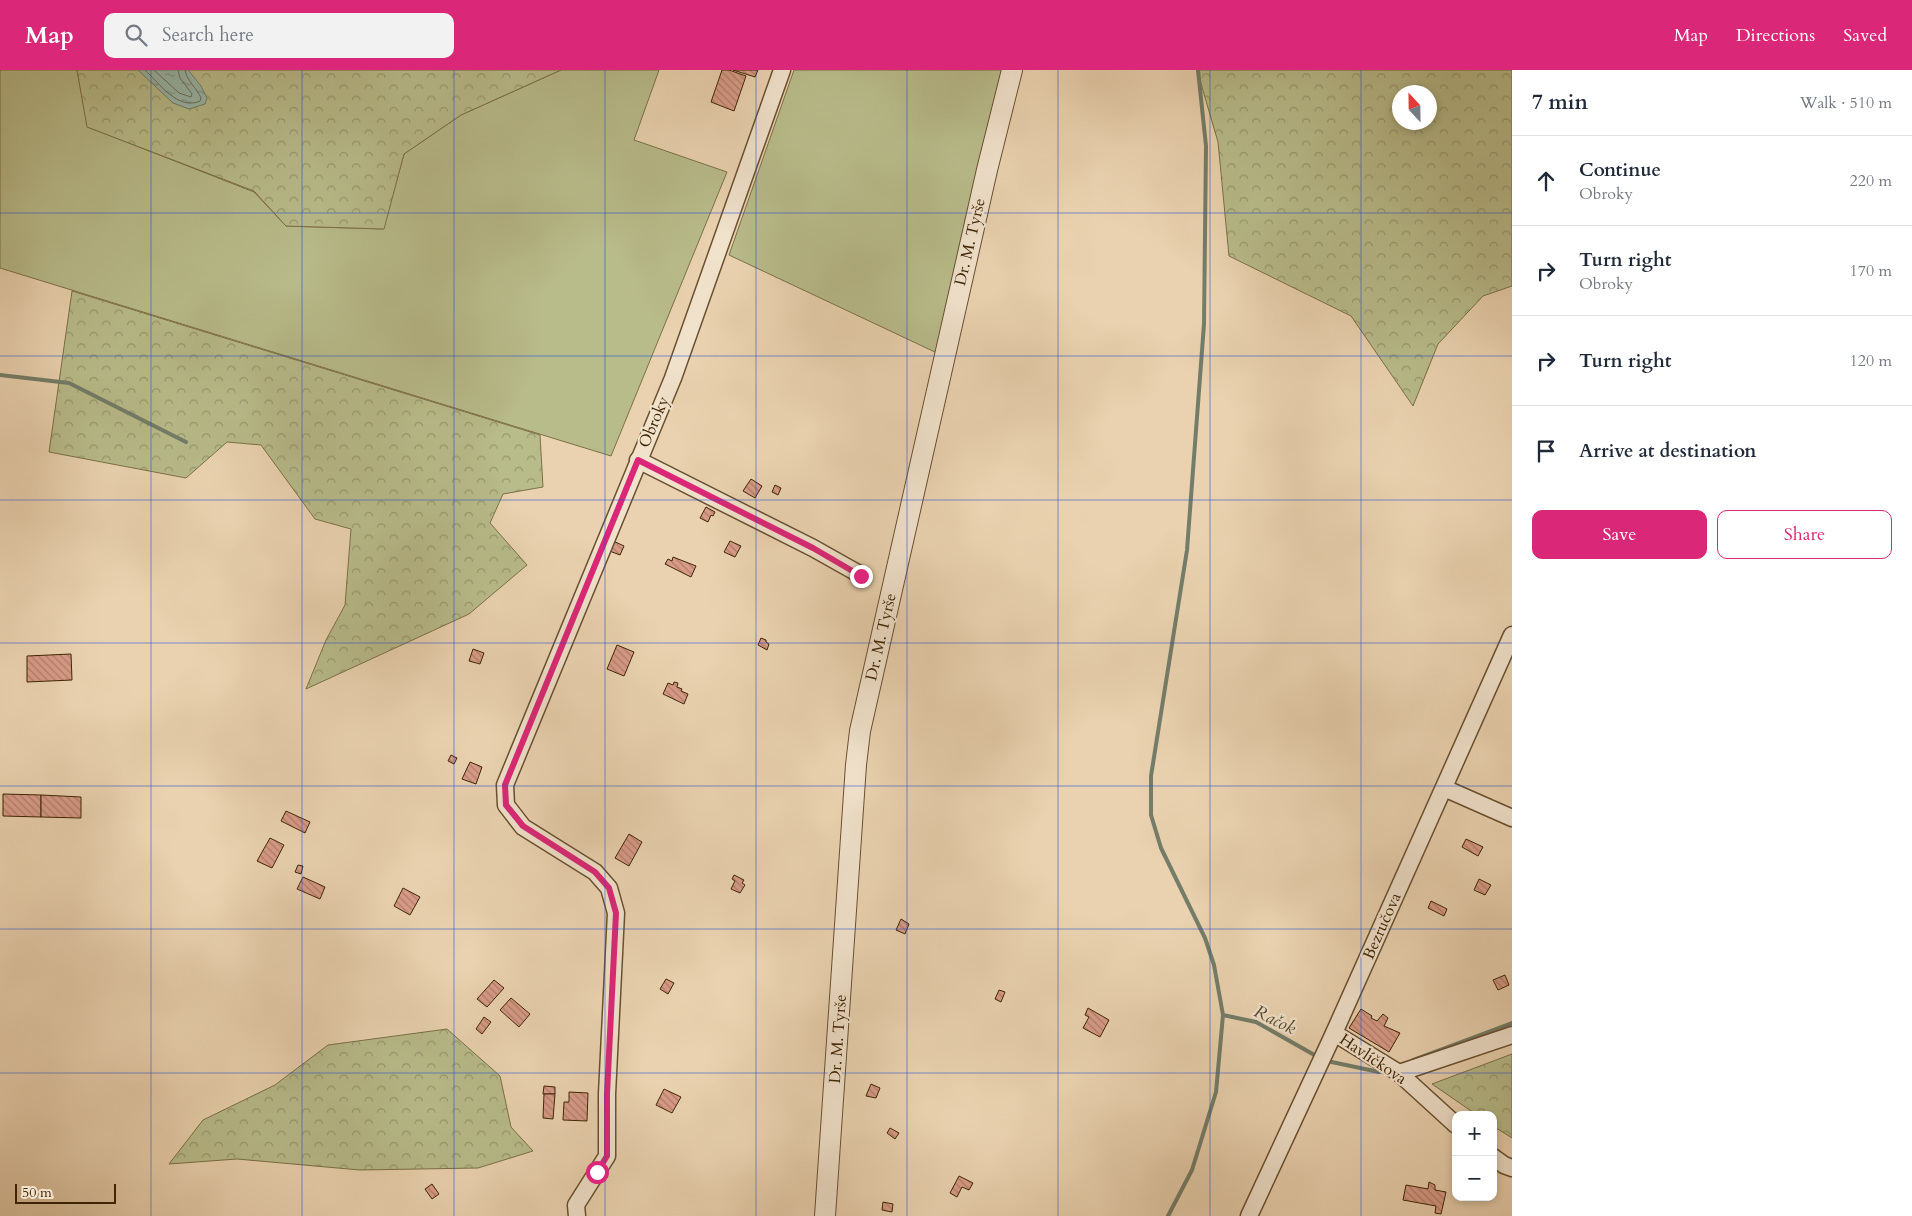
<!DOCTYPE html>
<html lang="en">
<head>
<meta charset="utf-8">
<style>
  :root { --surface:#fff; --page:#f2f2f3; --text:#1f2937; --muted:#747a83; --line:#e0e1e3; --accent:#db2777 }
  body { margin:0; font-family:Cardo,serif; background:var(--page); color:var(--text) }
  .controls { position:absolute; right:15px; bottom:15px; display:grid; overflow:hidden; border-radius:10px; box-shadow:0 2px 8px #0003 }
  .controls button { width:45px; height:45px; display:grid; place-items:center; padding:0; border:0; border-bottom:1px solid var(--line); background:var(--surface); color:var(--text); font:25px sans-serif }
  .compass { position:absolute; left:1392px; top:15px; width:45px; height:45px; border-radius:50%; background:var(--surface); box-shadow:0 2px 8px #0003; rotate:338deg }
  .scale { position:absolute; left:15px; bottom:12px; width:101px; box-sizing:border-box; padding-left:5px; border:2px solid #3f2504; border-top:0; font-size:14px; line-height:18px; white-space:nowrap; color:#3f2504; -webkit-text-stroke:4px #f1e2cc; paint-order:stroke }
  .stop { position:absolute; width:15px; height:15px; margin:-11px; border:4px solid #db2777; border-radius:50%; background:#fff }
  .stop.end { background:#db2777; border-color:#fff; box-shadow:0 1px 5px #0008 }
  .list { margin:0; padding:0; list-style:none }
  h2 { display:flex; justify-content:space-between; align-items:center; height:65px; margin:0; padding:0 20px; font-size:21px }
  h2 small { font-size:16px; font-weight:400; color:var(--muted) }
  .list li { display:grid; grid-template-columns:32px 1fr auto; gap:15px; align-items:center; box-sizing:border-box; height:90px; padding:0 20px; border-top:1px solid var(--line) }
  .list b { display:block; font-size:19px; white-space:nowrap }
  .list p { margin:0; font-size:16px; white-space:nowrap; color:var(--muted) }
  .list em { font-size:16px; font-style:normal; color:var(--muted) }
  .actions { display:flex; gap:10px; padding:15px 20px }
  .actions a { flex:1; padding:11px 0; border:1px solid var(--accent); border-radius:10px; text-align:center; font-size:18px; color:var(--accent) }
  .actions .main { background:var(--accent); color:#fff }
  .icon { flex:none; width:28px; height:28px; fill:none; stroke:currentColor; stroke-width:2; stroke-linecap:round; stroke-linejoin:round }
  .map { position:relative; flex:none; width:1512px; height:1146px; overflow:hidden }
  header { display:flex; align-items:center; gap:30px; box-sizing:border-box; height:70px; padding:0 25px; background:var(--accent); color:#fff }
  header strong { font-size:24px }
  nav { display:flex; gap:28px; margin-inline-start:auto; font-size:18px }
  .search { width:350px; height:45px; background:var(--page); display:flex; align-items:center; gap:12px; box-sizing:border-box; padding:0 18px; border-radius:10px; color:var(--muted); font-size:19px }
  main { display:flex }
  aside { flex:1; background:var(--surface) }
  .map>svg:first-child { display:block }
</style>
</head>
<body>
<header>
<strong>Map</strong>
<div class="search"><svg class="icon" aria-label="search" viewBox="0 0 24 24"><circle cx="10" cy="10" r="6"/><path d="M15 15l6 6"/></svg>Search here</div>
<nav><a>Map</a><a>Directions</a><a>Saved</a></nav>
</header>
<main>
<div class="map">
<svg width="1512" height="1146" viewBox="0 0 1512 1146">
  <defs>
    <pattern id="forest-crowns" width="20" height="18" patternUnits="userSpaceOnUse" patternTransform="scale(1.25)"><rect width="20" height="18" fill="#b8bb8a"/><path d="M2 6a3 3 0 1 1 6 0M12 15a3 3 0 1 1 6 0" fill="none" stroke="#97986f"/></pattern>
    <pattern id="water-ripples" width="26" height="14" patternUnits="userSpaceOnUse" patternTransform="scale(1.25)"><rect width="26" height="14" fill="#98b8ac"/><path d="M2 4q2-2 4 0t4 0M15 11q2-2 4 0t4 0" fill="none" stroke="#7d958a"/></pattern>
    <pattern id="building-back-hatch" width="6" height="6" patternUnits="userSpaceOnUse" patternTransform="scale(1.25)"><rect width="6" height="6" fill="#d89b88"/><path d="M-1 5l2 2M0 0l6 6M5-1l2 2" fill="none" stroke="#b17e6d"/></pattern>
  </defs>
  <rect width="100%" height="100%" fill="#ead2b0"/>
  <filter id="stains"><feTurbulence type="fractalNoise" baseFrequency=".004" numOctaves="4"/><feColorMatrix values="0 0 0 0 .2 0 0 0 0 .09 0 0 0 0 .02 0 0 0 .5 -.17"/></filter>
  <radialGradient id="worn" r=".72"><stop offset=".6" stop-color="#630" stop-opacity="0"/><stop offset="1" stop-color="#630" stop-opacity=".3"/></radialGradient>
  <g fill="#b8bb8a" stroke="#7c7047">
    <path d="M 0,0 L 77,0 L 88,57 L 254,122 L 286,156 L 383,159 L 404,84 L 461,45 L 561,0 L 659,0 L 634,70 L 727,102 L 611,386 L 0,198 Z"/>
    <path d="M 794,0 L 1004,0 L 937,283 L 729,185 Z"/>
  </g>
  <g fill="url(#forest-crowns)" stroke="#7c7047" fill-rule="evenodd">
    <path d="M 77,0 L 561,0 L 461,45 L 404,84 L 384,159 L 286,156 L 254,121 L 87,57 Z"/>
    <path d="M 1197,0 L 1512,0 L 1512,216 L 1483,226 L 1438,274 L 1413,336 L 1351,246 L 1229,186 L 1218,72 ZM 1430,22 L 1430,52 L 1400,52 L 1400,22 Z"/>
    <path d="M 72,221 L 540,365 L 543,417 L 503,424 L 490,453 L 527,495 L 469,544 L 306,619 L 326,570 L 345,535 L 351,459 L 315,449 L 261,375 L 227,372 L 186,408 L 49,382 Z"/>
    <path d="M 447,959 L 500,1006 L 511,1057 L 533,1081 L 478,1098 L 360,1100 L 237,1089 L 169,1094 L 203,1050 L 275,1015 L 328,975 Z"/>
    <path d="M 1512,984 L 1512,1068 L 1493,1056 L 1493,1045 L 1477,1045 L 1432,1014 Z"/>
  </g>
  <path fill="url(#water-ripples)" stroke="#747d69" d="M 138,0 L 188,0 L 201,16 L 207,28 L 205,34 L 189,39 L 173,33 Z"/>
  <g fill="none" stroke-linecap="round" stroke-linejoin="round">
    <g stroke="#6c6e58" stroke-width="1">
      <path d="M 145,0 C 159,13 178,41 200,31 L 201,28 C 197,18 186,10 185,0"/>
      <path d="M 154,0 L 179,23 L 191,27 L 192,24 L 180,8 L 178,0"/>
    </g>
    <g stroke="#747d69" stroke-width="4">
      <path d="M 1198,0 L 1206,76 L 1204,254 L 1187,480 L 1151,706 L 1151,745 L 1161,778 L 1205,868 L 1214,895 L 1223,945"/>
      <path d="M 0,305 L 69,313 L 186,372"/>
      <path d="M 1413,990 L 1512,953"/>
      <path d="M 1327,991 L 1379,1002 L 1386,1000"/>
      <path d="M 1168,1146 L 1192,1100 L 1216,1022 L 1223,945 L 1256,952 L 1318,987"/>
    </g>
  </g>
  <g fill="url(#building-back-hatch)" stroke="#3f2504">
    <path d="M 722,0 L 729,0 L 746,6 L 734,41 L 711,32 Z"/>
    <path d="M 733,0 L 758,0 L 755,7 Z"/>
    <path d="M 751,409 L 762,416 L 755,428 L 743,421 Z"/>
    <path d="M 775,415 L 781,418 L 778,425 L 772,422 Z"/>
    <path d="M 706,437 L 715,442 L 713,446 L 711,445 L 708,452 L 700,448 Z"/>
    <path d="M 611,470 L 624,476 L 620,485 L 607,480 Z"/>
    <path d="M 730,471 L 741,476 L 735,487 L 724,482 Z"/>
    <path d="M 673,487 L 696,496 L 691,507 L 665,494 L 668,489 L 672,491 Z"/>
    <path d="M 761,568 L 766,570 L 766,572 L 769,574 L 767,580 L 758,575 Z"/>
    <path d="M 617,575 L 634,582 L 624,606 L 607,599 Z"/>
    <path d="M 473,579 L 484,583 L 480,594 L 469,591 Z"/>
    <path d="M 71,584 L 72,610 L 27,612 L 27,586 Z"/>
    <path d="M 674,612 L 678,613 L 677,617 L 682,619 L 681,621 L 688,624 L 684,634 L 663,624 L 668,613 L 673,615 Z"/>
    <path d="M 451,685 L 457,688 L 454,694 L 448,691 Z"/>
    <path d="M 470,692 L 482,697 L 476,714 L 462,709 Z"/>
    <path d="M 3,724 L 41,725 L 41,747 L 3,746 Z"/>
    <path d="M 41,725 L 81,727 L 81,748 L 41,747 Z"/>
    <path d="M 286,741 L 310,752 L 305,763 L 281,751 Z"/>
    <path d="M 629,764 L 642,772 L 629,796 L 615,788 Z"/>
    <path d="M 270,768 L 284,775 L 272,798 L 257,791 Z"/>
    <path d="M 1466,769 L 1483,777 L 1478,786 L 1462,777 Z"/>
    <path d="M 298,795 L 303,796 L 301,804 L 295,802 Z"/>
    <path d="M 734,805 L 744,810 L 742,813 L 745,815 L 740,823 L 731,819 L 735,811 L 732,809 Z"/>
    <path d="M 303,807 L 325,817 L 320,829 L 297,819 Z"/>
    <path d="M 1479,809 L 1491,815 L 1485,825 L 1474,820 Z"/>
    <path d="M 403,818 L 420,827 L 410,845 L 394,836 Z"/>
    <path d="M 1431,831 L 1447,839 L 1444,846 L 1428,838 Z"/>
    <path d="M 901,849 L 909,854 L 905,864 L 896,860 Z"/>
    <path d="M 1505,905 L 1509,915 L 1498,920 L 1493,910 Z"/>
    <path d="M 666,909 L 674,913 L 668,924 L 660,919 Z"/>
    <path d="M 494,910 L 504,918 L 487,937 L 477,929 Z"/>
    <path d="M 999,920 L 1005,922 L 1001,932 L 995,929 Z"/>
    <path d="M 511,928 L 530,944 L 519,957 L 500,940 Z"/>
    <path d="M 1088,938 L 1109,950 L 1100,967 L 1083,958 L 1089,947 L 1085,945 Z"/>
    <path d="M 1361,939 L 1372,946 L 1371,948 L 1377,951 L 1383,944 L 1388,948 L 1384,956 L 1400,963 L 1389,982 L 1349,958 Z"/>
    <path d="M 484,947 L 491,952 L 482,964 L 476,959 Z"/>
    <path d="M 871,1014 L 880,1018 L 876,1028 L 866,1026 Z"/>
    <path d="M 544,1016 L 555,1017 L 555,1024 L 543,1024 Z"/>
    <path d="M 664,1019 L 681,1027 L 672,1043 L 656,1035 Z"/>
    <path d="M 569,1022 L 588,1023 L 587,1051 L 563,1050 L 564,1032 L 569,1032 Z"/>
    <path d="M 544,1024 L 555,1024 L 553,1049 L 543,1048 Z"/>
    <path d="M 890,1058 L 899,1063 L 895,1069 L 887,1063 Z"/>
    <path d="M 959,1106 L 973,1113 L 969,1120 L 962,1117 L 957,1127 L 950,1123 Z"/>
    <path d="M 1429,1112 L 1435,1115 L 1435,1120 L 1446,1122 L 1441,1144 L 1435,1143 L 1436,1136 L 1403,1130 L 1406,1115 L 1428,1119 Z"/>
    <path d="M 432,1114 L 439,1124 L 432,1129 L 425,1119 Z"/>
    <path d="M 883,1132 L 893,1134 L 892,1142 L 882,1140 Z"/>
  </g>
  <g fill="none" stroke-linecap="round" stroke-linejoin="round">
    <g stroke="#6a502f" stroke-width="19">
      <g id="minor">
        <path d="M 638,390 L 813,478 L 861,505"/>
        <path d="M 1444,718 L 1512,748"/>
        <path d="M 1334,963 L 1399,1003 L 1456,1055"/>
        <path d="M 1399,1003 L 1512,965"/>
        <path d="M 1493,1087 L 1504,1095 L 1512,1098"/>
        <path d="M 577,1146 L 576,1135 L 607,1086 L 607,1024 L 616,843 L 609,818 L 595,802 L 523,757 L 506,735 L 505,715 L 673,308 L 782,0"/>
        <path d="M 1249,1146 L 1334,963 L 1512,565"/>
      </g>
    </g>
    <g stroke="#6a502f" stroke-width="22">
      <path id="tertiary" d="M 825,1146 L 856,695 L 860,661 L 987,100 L 1012,0"/>
    </g>
    <use href="#minor" stroke="#f1e2cc" stroke-width="16"/>
    <use href="#tertiary" stroke="#f1e2cc" stroke-width="20"/>
  </g>
  <g fill="none" stroke-linecap="round" stroke-linejoin="round">
    <path stroke="#db2777" stroke-width="6" d="M 597,1102 L 607,1086 L 607,1024 L 616,843 L 609,818 L 595,802 L 523,756 L 506,735 L 505,715 L 638,390 L 813,478 L 861,506"/>
  </g>
  <path fill="none" stroke="#1d4ed8" stroke-width="1" stroke-opacity="0.55" d="M 151,0 L 151,1146M 302,0 L 302,1146M 454,0 L 454,1146M 605,0 L 605,1146M 756,0 L 756,1146M 907,0 L 907,1146M 1058,0 L 1058,1146M 1210,0 L 1210,1146M 1361,0 L 1361,1146M 0,143 L 1512,143M 0,286 L 1512,286M 0,430 L 1512,430M 0,573 L 1512,573M 0,716 L 1512,716M 0,859 L 1512,859M 0,1003 L 1512,1003"/>
  <g text-anchor="middle" dominant-baseline="central" stroke-width="4.5" stroke-linejoin="round" paint-order="stroke">
    <g font-size="16" fill="#3f2504" stroke="#f1e2cc">
      <text transform="translate(970 172) rotate(-77)">Dr. M. Tyrše</text>
      <text transform="translate(654 352) rotate(-67)">Obroky</text>
      <text transform="translate(881 567) rotate(-77)">Dr. M. Tyrše</text>
      <text transform="translate(1382 856) rotate(-66)">Bezručova</text>
      <text transform="translate(838 969) rotate(-86)">Dr. M. Tyrše</text>
      <text transform="translate(1373 989) rotate(34)">Havlíčkova</text>
    </g>
    <g font-size="18" font-style="italic" fill="#554a2e" stroke="#f1e2cc">
      <text transform="translate(1275 950) rotate(26)">Račok</text>
    </g>
  </g>
  <rect width="100%" height="100%" filter="url(#stains)"/>
  <rect width="100%" height="100%" fill="url(#worn)"/>
</svg>
<div class="controls">
<button>+</button>
<button>−</button>
</div>
<svg class="compass" viewBox="-18 -18 36 36"><path d="M0-13l5 13h-10z" fill="#e53935"/><path d="M0 13l5-13h-10z" fill="#747a83"/></svg>
<div class="scale">50 m</div>
<div class="stop" style="left:597px;top:1102px"></div>
<div class="stop end" style="left:861px;top:506px"></div>
</div>
<aside>
<h2>7 min<small>Walk · 510 m</small></h2>
<ul class="list">
<li><svg class="icon" aria-label="ahead" viewBox="0 0 24 24"><path d="M12 20V5M6 11l6-6 6 6"/></svg><div><b>Continue</b><p>Obroky</p></div><em>220 m</em></li>
<li><svg class="icon" aria-label="right" viewBox="0 0 24 24"><path d="M7 20v-9h11M14 6l5 5-5 5"/></svg><div><b>Turn right</b><p>Obroky</p></div><em>170 m</em></li>
<li><svg class="icon" aria-label="right" viewBox="0 0 24 24"><path d="M7 20v-9h11M14 6l5 5-5 5"/></svg><div><b>Turn right</b></div><em>120 m</em></li>
<li><svg class="icon" aria-label="arrive" viewBox="0 0 24 24"><path d="M6 21V4h12l-3 4 3 4H6"/></svg><div><b>Arrive at destination</b></div></li>
</ul>
<div class="actions"><a class="main">Save</a><a>Share</a></div>
</aside>
</main>
</body>
</html>
